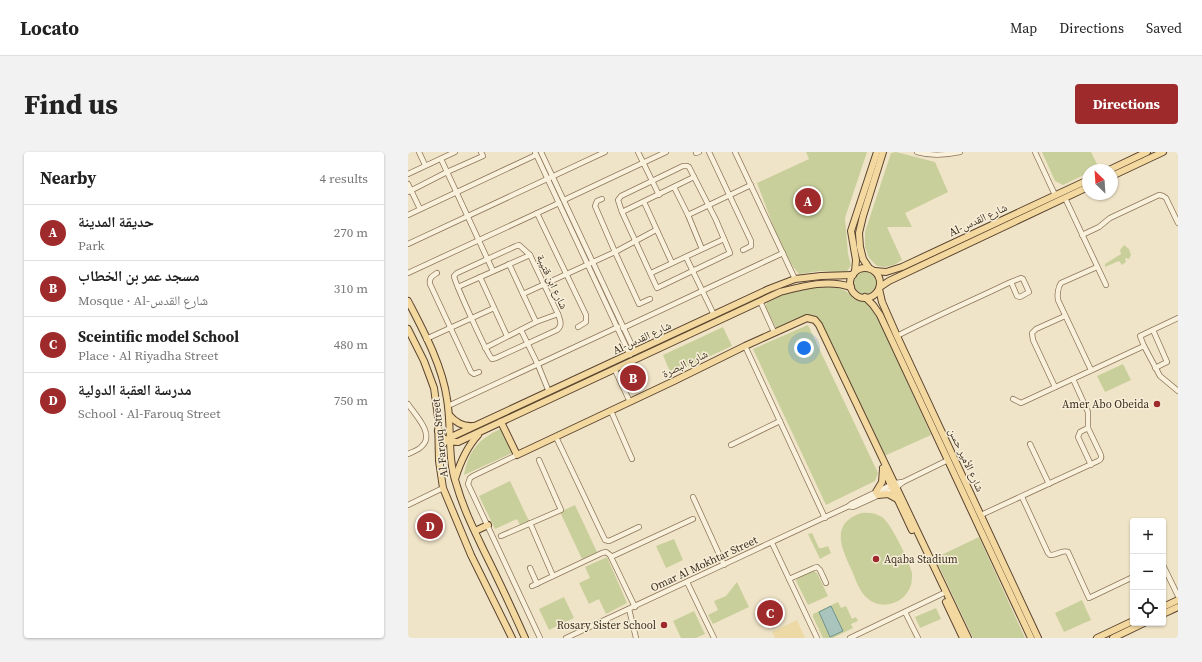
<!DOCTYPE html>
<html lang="en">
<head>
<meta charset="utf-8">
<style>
  :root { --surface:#fff; --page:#f2f2f2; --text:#222; --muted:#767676; --line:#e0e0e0; --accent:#9e2a2b }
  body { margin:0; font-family:"Source Serif 4","Noto Naskh Arabic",serif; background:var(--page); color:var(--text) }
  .controls { position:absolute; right:12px; bottom:12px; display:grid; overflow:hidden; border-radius:4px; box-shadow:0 1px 3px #0004 }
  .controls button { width:36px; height:36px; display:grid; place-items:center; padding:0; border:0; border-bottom:1px solid var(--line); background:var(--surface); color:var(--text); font:20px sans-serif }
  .compass { position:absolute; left:674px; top:12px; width:36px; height:36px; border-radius:50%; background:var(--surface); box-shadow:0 1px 3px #0004; rotate:335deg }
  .you { position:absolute; left:396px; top:196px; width:14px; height:14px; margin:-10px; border:3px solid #fff; border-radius:50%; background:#1a73e8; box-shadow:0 0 0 6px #1a73e833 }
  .badge { display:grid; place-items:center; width:26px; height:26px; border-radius:50%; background:var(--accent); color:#fff; font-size:13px; font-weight:700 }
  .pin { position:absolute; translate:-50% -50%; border:2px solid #fff; box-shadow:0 1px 4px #0006 }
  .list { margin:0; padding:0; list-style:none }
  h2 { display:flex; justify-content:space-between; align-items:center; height:52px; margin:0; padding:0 16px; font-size:17px }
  h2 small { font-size:13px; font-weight:400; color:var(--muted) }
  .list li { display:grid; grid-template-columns:26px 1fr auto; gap:12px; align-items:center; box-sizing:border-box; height:56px; padding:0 16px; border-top:1px solid var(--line) }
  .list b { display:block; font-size:15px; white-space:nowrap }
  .list p { margin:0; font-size:13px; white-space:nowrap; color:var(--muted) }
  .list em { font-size:13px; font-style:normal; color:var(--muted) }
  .icon { flex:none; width:22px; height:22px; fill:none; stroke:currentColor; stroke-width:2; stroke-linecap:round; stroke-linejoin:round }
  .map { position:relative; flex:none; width:770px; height:486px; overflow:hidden; border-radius:4px }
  header { display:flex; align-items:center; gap:24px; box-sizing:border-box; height:56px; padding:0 20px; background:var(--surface); border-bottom:1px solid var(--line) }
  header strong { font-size:19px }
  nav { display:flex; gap:22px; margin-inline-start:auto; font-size:14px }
  .intro { display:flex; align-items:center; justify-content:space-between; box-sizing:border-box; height:96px; padding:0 24px }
  h1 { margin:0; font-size:28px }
  .button { padding:10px 18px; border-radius:4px; background:var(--accent); color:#fff; font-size:14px; font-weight:700 }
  main { display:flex; gap:24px; padding:0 24px }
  aside { flex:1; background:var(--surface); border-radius:4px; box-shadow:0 1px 3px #0004 }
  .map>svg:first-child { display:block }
</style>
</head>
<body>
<header>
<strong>Locato</strong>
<nav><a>Map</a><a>Directions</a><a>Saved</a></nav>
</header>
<div class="intro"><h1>Find us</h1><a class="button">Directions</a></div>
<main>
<aside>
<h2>Nearby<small>4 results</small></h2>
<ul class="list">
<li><span class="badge">A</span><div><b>حديقة المدينة</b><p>Park</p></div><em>270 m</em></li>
<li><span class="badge">B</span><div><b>مسجد عمر بن الخطاب</b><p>Mosque · Al-شارع القدس</p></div><em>310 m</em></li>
<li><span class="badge">C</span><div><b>Sceintific model School</b><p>Place · Al Riyadha Street</p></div><em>480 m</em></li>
<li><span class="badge">D</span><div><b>مدرسة العقبة الدولية</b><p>School · Al-Farouq Street</p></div><em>750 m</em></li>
</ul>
</aside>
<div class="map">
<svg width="770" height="486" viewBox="0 0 770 486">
  <rect width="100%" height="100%" fill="#f0e4c8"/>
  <g fill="#c9cf9b">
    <path d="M 398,0 L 459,0 L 437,66 L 440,102 L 443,113 L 438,121 L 412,119 L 391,122 C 374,104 359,56 349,31 L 401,7 Z"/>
    <path d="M 488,0 L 527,10 L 540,40 L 497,61 L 504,75 L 479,75 L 494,108 L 486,113 L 477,115 L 469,114 L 461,106 L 457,95 L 457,80 L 483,1 Z"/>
    <path d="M 634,0 L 683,0 L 691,16 L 686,18 L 680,18 L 680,21 L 655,33 L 647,29 Z"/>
    <path d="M 716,93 L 721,97 L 723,103 L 721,107 L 717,106 L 718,110 L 714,113 L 711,109 L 697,115 L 697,112 L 713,102 L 712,98 Z"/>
    <circle cx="457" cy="131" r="11"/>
    <path d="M 414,135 L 428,135 L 438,139 L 446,147 L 460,151 L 467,159 L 523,283 L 474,305 L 408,168 L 399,164 L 371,177 L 368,176 L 357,155 L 359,150 L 387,138 Z"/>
    <path d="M 400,173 L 470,321 L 467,329 L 418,353 L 345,197 Z"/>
    <path d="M 315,175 L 324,194 L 263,222 L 255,203 Z"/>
    <path d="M 715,212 L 723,228 L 697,240 L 689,224 Z"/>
    <path d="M 92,277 L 104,301 L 56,323 C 60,299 71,287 92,277 Z"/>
    <path d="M 102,329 L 121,369 L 112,373 L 109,367 L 87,377 L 71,344 Z"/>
    <path d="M 167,353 L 189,400 L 174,407 L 152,360 Z"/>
    <path d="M 453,361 C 461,360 468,361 474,365 C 483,371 501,409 504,421 C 504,425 504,429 503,433 C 497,452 473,459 459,446 C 451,439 448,428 444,419 C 434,397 421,372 453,361 Z"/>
    <path d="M 404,381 L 411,396 L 414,396 L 420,394 L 423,401 L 412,407 L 400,382 Z"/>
    <path d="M 571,385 L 617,486 L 565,486 L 527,406 Z"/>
    <path d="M 266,387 L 275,408 L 258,416 L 248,394 Z"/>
    <path d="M 199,405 L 219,451 L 198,462 L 191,447 L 181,452 L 171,431 L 182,426 L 177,415 Z"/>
    <path d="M 405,419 L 409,421 L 420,444 L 400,453 L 388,429 L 390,425 Z"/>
    <path d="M 329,430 L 341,455 L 305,472 L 300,463 L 310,458 L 306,449 L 318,444 Z"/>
    <path d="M 156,445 L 166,466 L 141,478 L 131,457 Z"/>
    <path d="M 674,448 L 683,468 L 656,480 L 647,461 Z"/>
    <path d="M 430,450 L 433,456 L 438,454 L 444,467 L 448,465 L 450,469 L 443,472 L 445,476 L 425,486 L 415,486 L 405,465 L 405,462 Z"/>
    <path d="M 528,456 L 533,467 L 512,476 L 507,465 Z"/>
    <path d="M 286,459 L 297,482 L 288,486 L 273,486 L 265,469 Z"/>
  </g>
  <path fill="#ecd9a5" d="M 389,468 L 397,486 L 367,486 L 364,480 Z"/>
  <path fill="#a9c4bc" stroke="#6f938a" d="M 423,454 L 435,479 L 422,485 L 411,460 Z"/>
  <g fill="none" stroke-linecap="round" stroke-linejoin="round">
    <g stroke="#8d765c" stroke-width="6">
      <g id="minor">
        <path d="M 11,0 L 17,13"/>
        <path d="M 127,0 L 222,203"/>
        <path d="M 133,0 L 227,200"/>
        <path d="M 230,0 L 251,43"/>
        <path d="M 301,0 L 343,89 L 343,94 L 335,98"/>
        <path d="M 327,0 L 387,127"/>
        <path d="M 509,0 C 523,4 538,3 552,0"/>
        <path d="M 627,0 L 647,43"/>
        <path d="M 288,1 L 291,0"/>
        <path d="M 33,7 L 85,119"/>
        <path d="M 275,14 L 279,14 L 281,15 L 308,68 L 322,101 L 249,136 L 214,60 L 210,48 L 213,44 Z"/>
        <path d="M 0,22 L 47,0"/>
        <path d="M 0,32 L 12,57"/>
        <path d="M 266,35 L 280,63 L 294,97"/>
        <path d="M 0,40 L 39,20 L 75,4 L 73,0"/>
        <path d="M 657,46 L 698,133"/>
        <path d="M 194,47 L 189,49 L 187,54 L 207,100 L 231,152 L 242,147"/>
        <path d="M 156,48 L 258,0"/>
        <path d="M 236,50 L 264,111"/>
        <path d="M 214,60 L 286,25"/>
        <path d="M 129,61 L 178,163 L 178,170 L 170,175"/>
        <path d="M 0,63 L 128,3"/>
        <path d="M 280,63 L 343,33"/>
        <path d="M 674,83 L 691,75 L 702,66 L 751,43 L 755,44 L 758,46 L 770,71"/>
        <path d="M 0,92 L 197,0"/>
        <path d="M 111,93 L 122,103 L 150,162 C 152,168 155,173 149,178 L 88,206 L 84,207 C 78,200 47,131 46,124 L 49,121 L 108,94 Z"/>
        <path d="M 278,105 L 306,163"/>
        <path d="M 101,112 L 128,170"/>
        <path d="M 0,121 L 151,51"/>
        <path d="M 29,121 C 24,124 21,126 22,132 L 63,220 L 66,222 L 71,220"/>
        <path d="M 243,121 L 316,87"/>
        <path d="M 72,125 L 99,184"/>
        <path d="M 50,135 L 122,103"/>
        <path d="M 115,142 L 207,100 L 248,78"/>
        <path d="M 352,149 L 366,180"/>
        <path d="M 215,176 L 375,101"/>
        <path d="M 113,178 L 130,213 L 141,240"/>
        <path d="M 745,178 L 759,210 L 747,216"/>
        <path d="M 489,184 C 526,165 565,148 603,130 L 613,126 L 615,127 L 621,140 L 612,145 L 609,144 L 603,130"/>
        <path d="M 18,187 L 86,156"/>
        <path d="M 337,194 L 417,366"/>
        <path d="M 736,194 L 752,224 L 770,239"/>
        <path d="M 77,196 L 128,170 L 150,162"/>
        <path d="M 207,218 L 222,250"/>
        <path d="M 683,218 L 650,148 C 649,143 650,135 653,131 L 689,115"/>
        <path d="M 665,227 L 680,260 L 680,276"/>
        <path d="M 647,235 L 625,188 L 624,181 L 628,177 L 657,164"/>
        <path d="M 605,247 L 613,251 L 736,194 L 732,184 L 770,166"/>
        <path d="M 0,252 C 7,263 27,282 14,294 C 11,298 4,300 0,302"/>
        <path d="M 40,254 L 210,175"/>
        <path d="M 203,259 L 224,307"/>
        <path d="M 148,285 L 197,388 L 201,389 L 231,375"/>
        <path d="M 622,292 L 641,332"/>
        <path d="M 323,293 L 372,269"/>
        <path d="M 109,303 L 65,324 L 62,326 L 60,332 L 132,486"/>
        <path d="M 285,345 L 316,413"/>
        <path d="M 614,345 L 640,401 L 642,403 C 648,404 654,397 660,400 L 681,446 L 725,425"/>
        <path d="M 0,353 L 35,336"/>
        <path d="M 441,354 L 443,352 L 487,331 L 495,330"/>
        <path d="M 573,363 L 690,309 C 694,307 694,305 692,301 L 680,276 L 672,280 L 670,285 L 683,313"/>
        <path d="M 122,371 L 145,424"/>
        <path d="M 93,384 L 153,358 L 131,308"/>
        <path d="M 364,391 L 409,486"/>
        <path d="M 203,405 L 285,367"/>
        <path d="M 755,413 L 770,444"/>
        <path d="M 122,416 L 129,432"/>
        <path d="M 381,427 L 406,416 L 409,415 L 412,418 L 418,431"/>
        <path d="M 279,430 L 306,486"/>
        <path d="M 124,434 L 194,401 L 198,400 L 202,403 L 227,455"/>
        <path d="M 221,457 L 228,486"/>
        <path d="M 497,460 L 510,486"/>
        <path d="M 158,486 L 441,354 L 445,355 L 489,335 L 495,330 L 540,308"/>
        <path d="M 442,486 L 538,440"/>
      </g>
    </g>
    <g stroke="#5b4430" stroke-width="8">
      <g id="major">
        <path d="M 701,18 L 739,0"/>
        <path d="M 704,24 L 755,0"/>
        <path d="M 461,116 L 455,107 L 452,95 L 451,81 L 455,64 L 475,0"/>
        <circle cx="457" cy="131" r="15"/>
        <path d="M 467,119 L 478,120 L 494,115 L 680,28"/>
        <path d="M 447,120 L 448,108 L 443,79 L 469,0"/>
        <path d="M 472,135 L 481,129 L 680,35"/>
        <path d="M 471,137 L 474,150 L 489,184 L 630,486"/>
        <path d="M 457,145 L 465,153 L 472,163 L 623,486"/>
        <path d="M 0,149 C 16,180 34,213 39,247 C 44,276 39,304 48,331 C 55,356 66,378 77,401 C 91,429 104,457 117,486"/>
        <path d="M 0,177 L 16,209 L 26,236 L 30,265 L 31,309 L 35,336 L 63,403 L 104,486"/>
        <path d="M 41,263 C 48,271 55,275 65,274"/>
        <path d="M 93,270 L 109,303 L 266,229 L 337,194 L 399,166 L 407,168 L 411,173 L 560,486"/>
        <path d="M 30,279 C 35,288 40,290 50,290 L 372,140 C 395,134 420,127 443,135"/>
        <path d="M 31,296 L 41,286 L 361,137 L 387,127 L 413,124 L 445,123"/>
        <path d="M 475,316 L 504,378"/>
        <path d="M 47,327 C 52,311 58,296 70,283"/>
        <path d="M 468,340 L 474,330 L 475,317"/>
        <path d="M 470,343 L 480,342 L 489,347"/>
        <path d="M 67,379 L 80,373"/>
        <path d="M 538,450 L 555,486"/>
        <path d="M 755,455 L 770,448"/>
        <path d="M 755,462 L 770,455"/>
        <path d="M 689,486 L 725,469"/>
        <path d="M 705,486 L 736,471"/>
      </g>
    </g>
    <use href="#minor" stroke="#faf1dc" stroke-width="4.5"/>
    <use href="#major" stroke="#f3d9a0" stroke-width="6"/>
  </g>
  <g fill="#9e2a2b" stroke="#f7eed8" stroke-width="1.5">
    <circle cx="749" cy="252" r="4"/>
    <circle cx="468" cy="407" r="4"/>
    <circle cx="256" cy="473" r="4"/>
  </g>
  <g text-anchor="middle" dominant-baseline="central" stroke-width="3" stroke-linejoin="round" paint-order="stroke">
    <g font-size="11" fill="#3d2e20" stroke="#f7eed8">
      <text transform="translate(570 68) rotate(-25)">Al-شارع القدس</text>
      <text transform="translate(144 130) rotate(65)">شارع ابن قتيبة</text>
      <text transform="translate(234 186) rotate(-25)">Al-شارع القدس</text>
      <text transform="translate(277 212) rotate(-26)">شارع البصرة</text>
      <text transform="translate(32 286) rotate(-96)">Al-Farouq Street</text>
      <text transform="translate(558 308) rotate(65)">شارع الأمير حسن</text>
      <text transform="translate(296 412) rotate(-25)">Omar Al Mokhtar Street</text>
    </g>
    <g font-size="11" fill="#3d2e20" stroke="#f7eed8" text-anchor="end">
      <text x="741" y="252">Amer Abo Obeida</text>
      <text x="476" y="407" text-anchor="start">Aqaba Stadium</text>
      <text x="248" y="473">Rosary Sister School</text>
    </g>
  </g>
</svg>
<div class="controls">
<button>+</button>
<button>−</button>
<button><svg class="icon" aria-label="locate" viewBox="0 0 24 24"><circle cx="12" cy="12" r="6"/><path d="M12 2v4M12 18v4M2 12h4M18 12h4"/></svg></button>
</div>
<svg class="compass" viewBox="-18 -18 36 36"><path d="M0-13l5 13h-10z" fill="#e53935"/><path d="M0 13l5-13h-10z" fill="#767676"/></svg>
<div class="you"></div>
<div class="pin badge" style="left:400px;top:49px">A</div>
<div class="pin badge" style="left:225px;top:226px">B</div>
<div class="pin badge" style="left:362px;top:461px">C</div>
<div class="pin badge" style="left:22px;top:374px">D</div>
</div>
</main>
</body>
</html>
